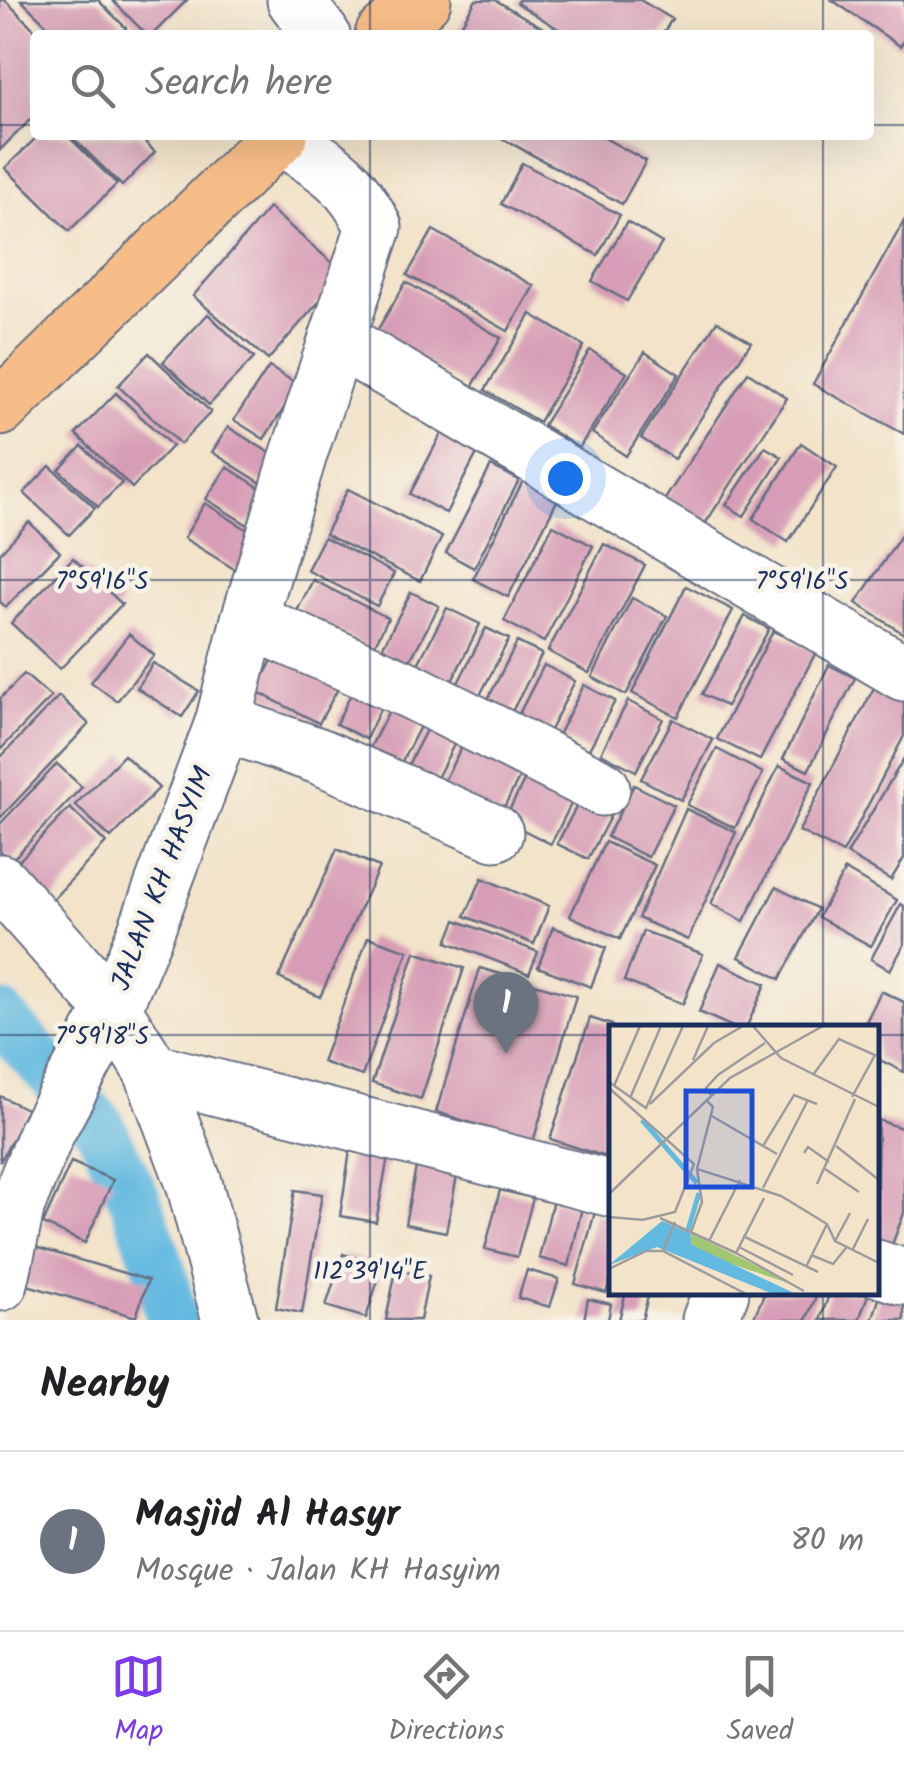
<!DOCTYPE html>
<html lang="en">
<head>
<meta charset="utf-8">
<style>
  :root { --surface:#fff; --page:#f2f2f2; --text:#202124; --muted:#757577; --line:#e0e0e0; --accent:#7c3aed }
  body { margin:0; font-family:Kalam,sans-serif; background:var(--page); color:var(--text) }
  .you { position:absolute; left:565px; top:478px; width:35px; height:35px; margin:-25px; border:8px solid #fff; border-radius:50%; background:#1a73e8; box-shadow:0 0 0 15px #1a73e833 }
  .badge { display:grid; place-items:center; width:65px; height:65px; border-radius:50%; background:var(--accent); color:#fff; font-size:32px; font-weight:700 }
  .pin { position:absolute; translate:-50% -82px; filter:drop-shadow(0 2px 5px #0008) }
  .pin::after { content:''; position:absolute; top:52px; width:35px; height:30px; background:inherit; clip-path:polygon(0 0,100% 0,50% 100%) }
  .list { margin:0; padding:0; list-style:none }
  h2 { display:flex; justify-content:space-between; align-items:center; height:130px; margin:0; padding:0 40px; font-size:42px }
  h2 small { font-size:32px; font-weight:400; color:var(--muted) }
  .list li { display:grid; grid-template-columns:65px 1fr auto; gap:30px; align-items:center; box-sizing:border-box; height:180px; padding:0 40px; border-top:2px solid var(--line) }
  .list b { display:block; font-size:38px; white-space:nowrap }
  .list p { margin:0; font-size:32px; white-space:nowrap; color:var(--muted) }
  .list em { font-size:32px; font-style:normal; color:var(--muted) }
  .icon { flex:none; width:55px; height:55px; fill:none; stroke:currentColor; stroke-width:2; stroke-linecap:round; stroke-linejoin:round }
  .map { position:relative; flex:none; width:904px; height:1320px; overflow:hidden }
  .search { position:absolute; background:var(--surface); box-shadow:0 10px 40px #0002; left:30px; right:30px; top:30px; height:110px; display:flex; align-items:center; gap:25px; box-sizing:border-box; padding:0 35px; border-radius:10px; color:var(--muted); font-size:38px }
  .sheet { height:310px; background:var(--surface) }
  nav { display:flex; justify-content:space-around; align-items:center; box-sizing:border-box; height:140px; border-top:2px solid var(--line); background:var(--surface); font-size:28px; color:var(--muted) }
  nav a { display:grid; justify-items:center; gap:5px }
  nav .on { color:var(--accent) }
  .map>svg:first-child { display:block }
</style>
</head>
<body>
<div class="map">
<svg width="904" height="1320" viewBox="0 0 904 1320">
  <rect width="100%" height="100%" fill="#f7f3e8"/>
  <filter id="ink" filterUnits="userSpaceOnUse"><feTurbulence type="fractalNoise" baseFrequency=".01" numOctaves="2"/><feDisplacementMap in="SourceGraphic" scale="20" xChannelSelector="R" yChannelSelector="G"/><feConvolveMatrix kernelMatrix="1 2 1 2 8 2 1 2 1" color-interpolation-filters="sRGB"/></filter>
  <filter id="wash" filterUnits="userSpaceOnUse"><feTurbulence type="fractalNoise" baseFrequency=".0048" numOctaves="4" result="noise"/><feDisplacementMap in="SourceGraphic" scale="40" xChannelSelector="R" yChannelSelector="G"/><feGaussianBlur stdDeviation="2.25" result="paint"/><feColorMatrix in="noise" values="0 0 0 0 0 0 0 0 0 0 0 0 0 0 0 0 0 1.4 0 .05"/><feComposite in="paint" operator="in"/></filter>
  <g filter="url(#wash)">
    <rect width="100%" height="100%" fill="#f2e3c9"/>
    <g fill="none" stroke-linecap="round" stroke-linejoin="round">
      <path stroke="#63bae0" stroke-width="52" d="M 0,1017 L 100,1127 L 135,1199 L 159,1266 L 172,1320"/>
    </g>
    <g id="blocks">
      <g fill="#d79db6">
        <path d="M 0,0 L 5,0 L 40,35 L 35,35 L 35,115 L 0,150 Z"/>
        <path d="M 21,0 L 98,0 L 126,28 L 120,35 L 57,35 Z"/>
        <path d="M 112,0 L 187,0 L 152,35 L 147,35 Z"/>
        <path d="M 476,0 L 495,0 L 555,35 L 455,35 Z"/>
        <path d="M 518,0 L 640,0 L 672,19 L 662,35 L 568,35 L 517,3 Z"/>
        <path d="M 832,0 L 904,0 L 904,41 L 900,46 Z"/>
        <path d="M 39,135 L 67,135 L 117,184 L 69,231 L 5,168 Z"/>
        <path d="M 70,135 L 138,135 L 155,152 L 122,186 Z"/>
        <path d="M 496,135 L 599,135 L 646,161 L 622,204 Z"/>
        <path d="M 522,163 L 620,215 L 598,255 L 501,204 Z"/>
        <path d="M 269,208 L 344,273 L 268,360 L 193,296 Z"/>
        <path d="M 904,221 L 904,434 L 813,384 Z"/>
        <path d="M 627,222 L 662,243 L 627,301 L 592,281 Z"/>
        <path d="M 433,230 L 534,286 L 508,331 L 407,275 Z"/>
        <path d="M 406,282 L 501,338 L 471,389 L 375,334 Z"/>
        <path d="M 208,314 L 254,358 L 209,405 L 163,362 Z"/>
        <path d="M 531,314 L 584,346 L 539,422 L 485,390 Z"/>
        <path d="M 717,321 L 751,342 L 674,459 L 641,438 Z"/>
        <path d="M 590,350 L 627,373 L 579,448 L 543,425 Z"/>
        <path d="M 645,352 L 679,374 L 626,456 L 592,433 Z"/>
        <path d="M 149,353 L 211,412 L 180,444 L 118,386 Z"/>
        <path d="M 269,367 L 299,385 L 264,439 L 234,420 Z"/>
        <path d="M 748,372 L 787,398 L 703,527 L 663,502 Z"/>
        <path d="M 116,393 L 172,446 L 132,488 L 76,434 Z"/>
        <path d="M 449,419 L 485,438 L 446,513 L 410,494 Z"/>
        <path d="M 228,427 L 278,458 L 263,484 L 212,452 Z"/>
        <path d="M 801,443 L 837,467 L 788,542 L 753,519 Z"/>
        <path d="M 82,446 L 122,483 L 98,507 L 59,470 Z"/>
        <path d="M 765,447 L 782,457 L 744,516 L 726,505 Z"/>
        <path d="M 50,466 L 95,508 L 69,535 L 24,493 Z"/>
        <path d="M 491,466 L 519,480 L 474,568 L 446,553 Z"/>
        <path d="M 227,467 L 268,493 L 248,525 L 206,499 Z"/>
        <path d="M 527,473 L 562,491 L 508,597 L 473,579 Z"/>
        <path d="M 348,489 L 442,537 L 420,581 L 325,534 Z"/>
        <path d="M 205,503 L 265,541 L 244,575 L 184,538 Z"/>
        <path d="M 29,522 L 60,552 L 6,607 L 0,602 L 0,553 Z"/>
        <path d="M 553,525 L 593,546 L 544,642 L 504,621 Z"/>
        <path d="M 904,531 L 904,634 L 856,603 Z"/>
        <path d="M 324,537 L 394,573 L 377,606 L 307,570 Z"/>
        <path d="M 604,544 L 645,565 L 589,673 L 548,651 Z"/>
        <path d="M 73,558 L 122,604 L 60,669 L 11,623 Z"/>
        <path d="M 313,580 L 388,618 L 372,650 L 297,611 Z"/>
        <path d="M 686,586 L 733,610 L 678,717 L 632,693 Z"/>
        <path d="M 411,592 L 439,606 L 407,666 L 380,652 Z"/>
        <path d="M 632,598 L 667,616 L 626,695 L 592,677 Z"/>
        <path d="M 447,608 L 480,624 L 451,683 L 417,666 Z"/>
        <path d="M 745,616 L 769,629 L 726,706 L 702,694 Z"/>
        <path d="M 486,628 L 509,639 L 477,701 L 455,689 Z"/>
        <path d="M 773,631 L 816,652 L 760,760 L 717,739 Z"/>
        <path d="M 129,634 L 154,655 L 117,701 L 91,682 Z"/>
        <path d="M 517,642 L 542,654 L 510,715 L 486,703 Z"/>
        <path d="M 276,653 L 340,685 L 319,723 L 256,691 Z"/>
        <path d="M 153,663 L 199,691 L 182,717 L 137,688 Z"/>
        <path d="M 544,665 L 575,681 L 548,734 L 517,718 Z"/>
        <path d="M 829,665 L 855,678 L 808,771 L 783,759 Z"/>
        <path d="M 24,674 L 51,697 L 0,750 L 0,699 Z"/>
        <path d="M 356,684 L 385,699 L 366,739 L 336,724 Z"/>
        <path d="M 584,685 L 615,701 L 588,751 L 558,735 Z"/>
        <path d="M 875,686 L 904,701 L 904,736 L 843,853 L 799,831 Z"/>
        <path d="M 398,693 L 429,709 L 400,765 L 369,750 Z"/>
        <path d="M 59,696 L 89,724 L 0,818 L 0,758 Z"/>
        <path d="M 628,701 L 663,719 L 636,771 L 601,753 Z"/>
        <path d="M 437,709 L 465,723 L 435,782 L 407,767 Z"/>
        <path d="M 673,719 L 713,740 L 681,800 L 641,779 Z"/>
        <path d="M 471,728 L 530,758 L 499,816 L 441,787 Z"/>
        <path d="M 717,749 L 763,773 L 735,828 L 687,805 Z"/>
        <path d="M 124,755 L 159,788 L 111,838 L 75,805 Z"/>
        <path d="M 904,758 L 904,858 L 891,880 L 847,854 Z"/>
        <path d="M 57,764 L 82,787 L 11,861 L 0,851 L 0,824 Z"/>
        <path d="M 533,764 L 579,788 L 551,844 L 504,820 Z"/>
        <path d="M 779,766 L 813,782 L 744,921 L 711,904 Z"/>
        <path d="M 634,785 L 674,805 L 648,857 L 607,837 Z"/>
        <path d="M 587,786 L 618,801 L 588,859 L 557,844 Z"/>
        <path d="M 70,808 L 106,843 L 51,901 L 13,867 Z"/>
        <path d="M 686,809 L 736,832 L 688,940 L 638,918 Z"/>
        <path d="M 605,842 L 655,865 L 620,939 L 570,916 Z"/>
        <path d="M 337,849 L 379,867 L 320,997 L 279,978 Z"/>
        <path d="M 845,870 L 897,900 L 871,946 L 818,917 Z"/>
        <path d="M 482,878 L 549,906 L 534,944 L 465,916 Z"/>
        <path d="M 776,887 L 818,909 L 780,979 L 739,957 Z"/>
        <path d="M 901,904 L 904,906 L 904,945 L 890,970 L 871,959 Z"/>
        <path d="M 456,920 L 538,952 L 529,974 L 447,942 Z"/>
        <path d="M 553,927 L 606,948 L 591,987 L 538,967 Z"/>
        <path d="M 643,931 L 703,954 L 683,1004 L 624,981 Z"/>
        <path d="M 368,937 L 408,951 L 362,1076 L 322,1062 Z"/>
        <path d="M 415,952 L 464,968 L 421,1099 L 372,1083 Z"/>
        <path d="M 720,963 L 766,984 L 746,1028 L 735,1028 L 699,1012 Z"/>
        <path d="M 480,968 L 576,996 L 533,1142 L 436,1112 Z"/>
        <path d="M 881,991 L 904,1002 L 904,1072 L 876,1058 L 876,1028 L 863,1028 Z"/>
        <path d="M 590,1018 L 612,1025 L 612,1159 L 550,1139 Z"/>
        <path d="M 0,1096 L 28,1110 L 0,1162 Z"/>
        <path d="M 878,1120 L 904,1129 L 904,1213 L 891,1247 L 876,1241 Z"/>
        <path d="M 350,1151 L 388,1157 L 376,1222 L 340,1216 Z"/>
        <path d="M 418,1157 L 459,1166 L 446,1232 L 405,1224 Z"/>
        <path d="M 71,1162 L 113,1180 L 85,1243 L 43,1224 Z"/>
        <path d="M 295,1190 L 322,1194 L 302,1313 L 276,1308 Z"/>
        <path d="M 500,1190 L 533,1198 L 517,1257 L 485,1249 Z"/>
        <path d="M 553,1200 L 582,1207 L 569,1266 L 539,1258 Z"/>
        <path d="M 595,1212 L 612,1217 L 612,1274 L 606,1293 L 575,1284 Z"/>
        <path d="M 28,1245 L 148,1280 L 136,1317 L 17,1282 Z"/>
        <path d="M 343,1254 L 382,1267 L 366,1318 L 326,1306 Z"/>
        <path d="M 396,1270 L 429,1276 L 420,1320 L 386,1320 Z"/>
        <path d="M 527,1270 L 559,1279 L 550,1307 L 518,1298 Z"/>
        <path d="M 626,1292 L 649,1292 L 642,1320 L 619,1320 Z"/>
        <path d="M 765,1292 L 818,1292 L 806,1320 L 761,1320 L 754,1317 Z"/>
        <path d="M 830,1292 L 869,1292 L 859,1320 L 820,1320 Z"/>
        <path d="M 881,1293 L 904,1301 L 904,1320 L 872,1320 Z"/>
        <path d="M 588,1299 L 611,1304 L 608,1320 L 584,1320 Z"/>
      </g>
    </g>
  </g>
  <g filter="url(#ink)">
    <use href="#blocks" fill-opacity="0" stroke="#666e83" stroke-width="2.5"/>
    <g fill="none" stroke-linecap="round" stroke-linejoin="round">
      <g stroke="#666e83" stroke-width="59">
        <g id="minor">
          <path d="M 295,0 L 322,35"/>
          <path d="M 279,136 C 326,166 348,175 374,227 L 299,454 L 249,620 L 223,723 L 144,936 L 113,1009 L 152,1071 L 612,1189"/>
          <path d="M 337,339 L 904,673"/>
          <path d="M 249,620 L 411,691 L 602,788"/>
          <path d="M 223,723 L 319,756 L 495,833"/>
          <path d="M 0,882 L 113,1009 L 46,1133 L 17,1205 L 0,1283"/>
          <path d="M 152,1071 L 194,1183 L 230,1320"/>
          <path d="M 876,1268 L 904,1277"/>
          <path d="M 710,1320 L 721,1292"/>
        </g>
      </g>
      <g stroke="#666e83" stroke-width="59">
        <g id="major">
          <path d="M 383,35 L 423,0"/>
          <path d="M 0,408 L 280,135"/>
        </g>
      </g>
      <use href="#minor" stroke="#fff" stroke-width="55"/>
      <use href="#major" stroke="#f7bd88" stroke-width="55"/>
    </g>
  </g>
  <path fill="none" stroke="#1b2f5e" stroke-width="2.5" stroke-opacity="0.45" d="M 370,0 L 370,35M 823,0 L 823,35M 0,125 L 35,125M 869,125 L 904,125M 370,135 L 370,1320M 823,135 L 823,1028M 0,580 L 904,580M 0,1035 L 612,1035M 876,1035 L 904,1035M 823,1292 L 823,1320"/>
  <g text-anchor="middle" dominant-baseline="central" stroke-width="9" stroke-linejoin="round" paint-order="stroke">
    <g font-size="28" fill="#1b2f5e" stroke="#f7f3e8">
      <text transform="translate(163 879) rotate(-69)">JALAN KH HASYIM</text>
    </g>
  </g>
  <g transform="translate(609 1025)">
    <rect width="270" height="270" fill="#f2e3c9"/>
    <path d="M 81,208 L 136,235 L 182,259 L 114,236 L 83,220 Z" fill="#a1c771"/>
    <path d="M 53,196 L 81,208 L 83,220 L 187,269 L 164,269 L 48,222 L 0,240 Z" fill="#63bae0"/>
    <path fill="none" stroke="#63bae0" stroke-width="5" d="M 33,95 L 88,158M 79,205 L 90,168"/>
    <path fill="none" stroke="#9c9b9e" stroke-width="2.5" d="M 144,1 L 172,33 L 270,82M 84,35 L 99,1M 204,50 L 230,14 L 266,30 L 243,72M 0,57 L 37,83 L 74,1M 5,61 L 31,1M 0,63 L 85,139 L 66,187 L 33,195M 102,70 L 97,63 L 109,50 L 156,18M 21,73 L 52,1M 97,75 L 104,82 L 88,144 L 172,171 L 218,199 L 226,216 L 270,238M 41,79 L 105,18 L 134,1M 101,90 L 168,129M 154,121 L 185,70 L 208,79M 227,121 L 270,155M 195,128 L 199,122 L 220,137M 216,144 L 250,167M 208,159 L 246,74M 154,163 L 199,75M 0,169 L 121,53 L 214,1M 0,192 L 35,195M 51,193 L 127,228 L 155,173M 82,207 L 93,177 L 88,144M 134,211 L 209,247M 100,216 L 131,155M 226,216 L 241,188M 130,222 L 184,250M 54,226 L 66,197M 243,226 L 259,194M 127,228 L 195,266M 202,230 L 224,239 L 237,223M 197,242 L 218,199M 0,244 L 37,226 L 54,226 L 137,269"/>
    <path fill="#1d4ed8" fill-opacity="0.15" stroke="#1d4ed8" stroke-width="5" d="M 77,66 L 143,66 L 143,162 L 77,162 Z"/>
    <rect width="270" height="270" fill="none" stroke="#1b2f5e" stroke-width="5"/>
  </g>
  <g font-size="25" text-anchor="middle" fill="#1b2f5e" stroke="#f7f3e8" stroke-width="9" stroke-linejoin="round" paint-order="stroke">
    <text x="102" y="589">7°59'16"S</text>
    <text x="802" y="589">7°59'16"S</text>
    <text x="102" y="1044">7°59'18"S</text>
    <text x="370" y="1279">112°39'14"E</text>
  </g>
</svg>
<div class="you"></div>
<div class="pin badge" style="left:506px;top:1054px;background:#6b7280">1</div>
<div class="search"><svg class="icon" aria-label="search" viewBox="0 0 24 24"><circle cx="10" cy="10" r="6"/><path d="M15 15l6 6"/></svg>Search here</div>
</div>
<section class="sheet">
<h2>Nearby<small></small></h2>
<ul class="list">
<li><span class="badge" style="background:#6b7280">1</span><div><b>Masjid Al Hasyr</b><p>Mosque · Jalan KH Hasyim</p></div><em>80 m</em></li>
</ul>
</section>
<nav>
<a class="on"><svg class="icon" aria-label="map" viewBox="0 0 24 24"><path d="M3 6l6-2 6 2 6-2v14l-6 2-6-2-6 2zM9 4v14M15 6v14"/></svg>Map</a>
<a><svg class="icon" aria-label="directions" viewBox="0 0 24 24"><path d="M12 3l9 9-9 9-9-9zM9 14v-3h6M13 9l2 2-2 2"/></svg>Directions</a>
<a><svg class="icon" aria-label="saved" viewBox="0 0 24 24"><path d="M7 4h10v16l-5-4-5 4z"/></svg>Saved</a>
</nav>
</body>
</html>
